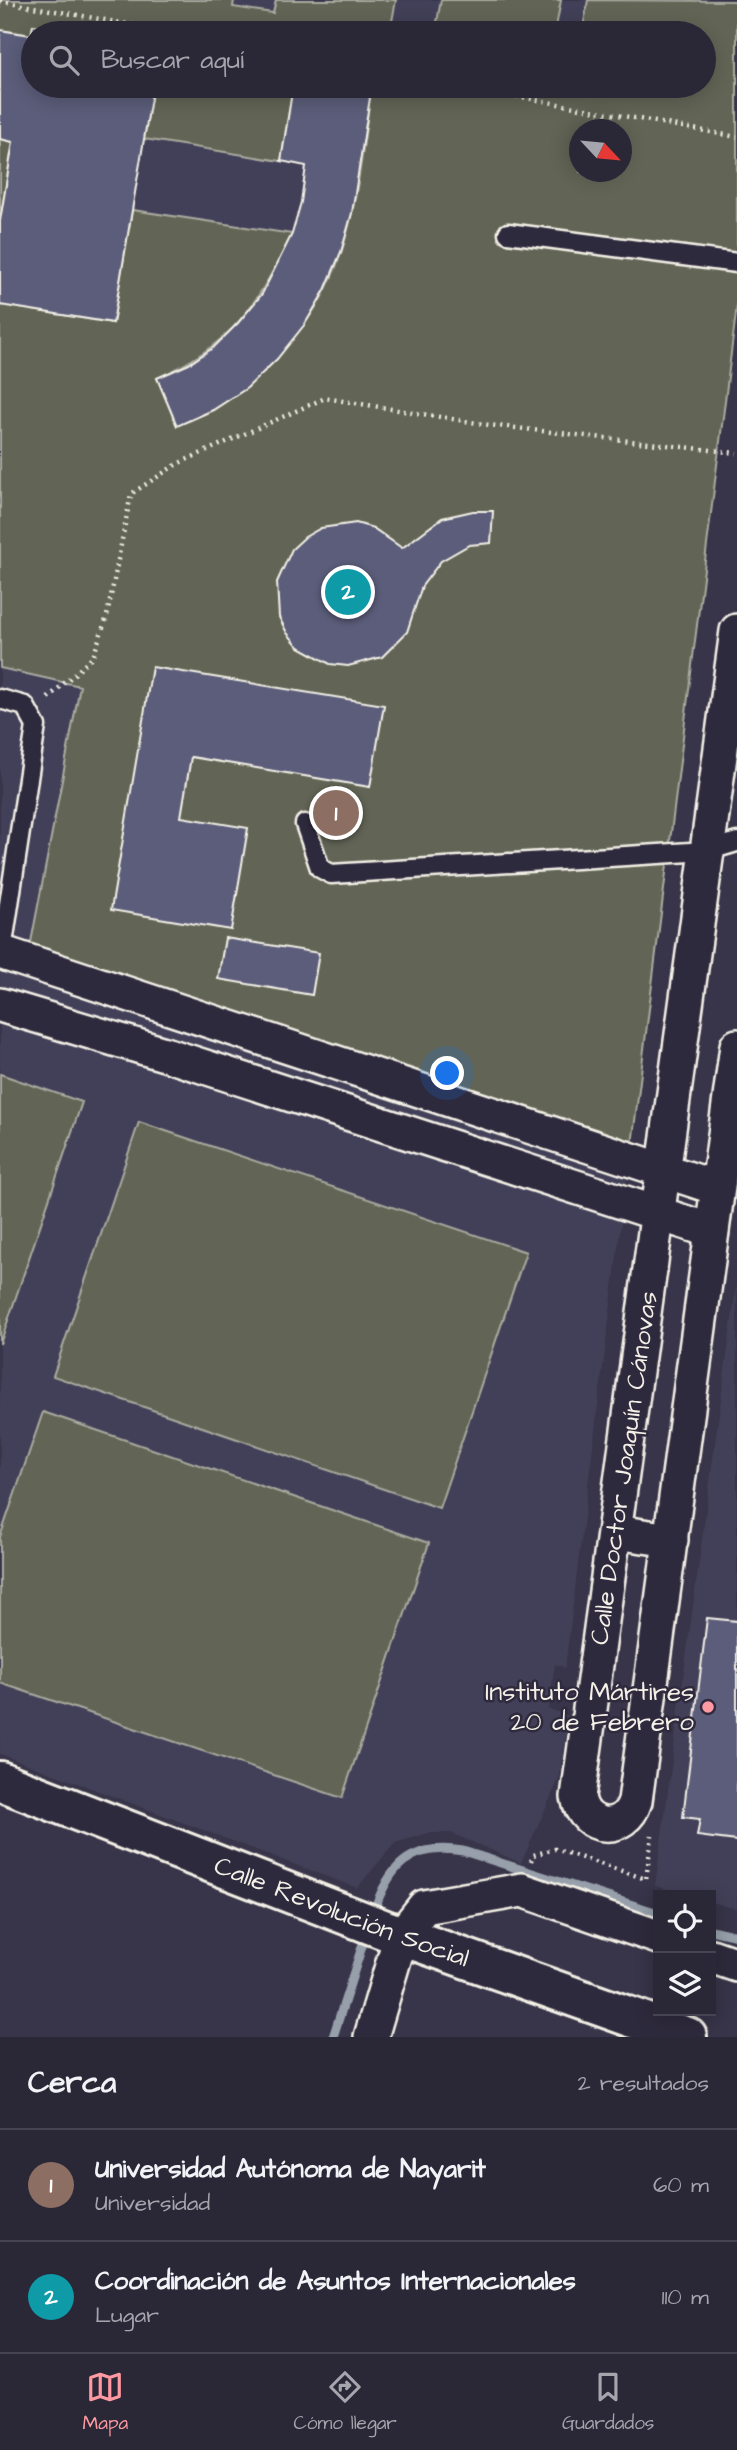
<!DOCTYPE html>
<html lang="es">
<head>
<meta charset="utf-8">
<style>
  :root { --surface:#2a2737; --page:#363342; --text:#f1f3f6; --muted:#a5a5ad; --line:#464452; --accent:#ff9aa2 }
  body { margin:0; font-family:"Architects Daughter",sans-serif; background:var(--page); color:var(--text) }
  .controls { position:absolute; right:21px; bottom:21px; display:grid; overflow:hidden; border-radius:0px; box-shadow:0 4px 18px #0003 }
  .controls button { width:63px; height:63px; display:grid; place-items:center; padding:0; border:0; border-bottom:2px solid var(--line); background:var(--surface); color:var(--text); font:35px sans-serif }
  .compass { position:absolute; left:569px; top:119px; width:63px; height:63px; border-radius:50%; background:var(--surface); box-shadow:0 4px 18px #0003; rotate:116deg }
  .you { position:absolute; left:448px; top:1074px; width:24px; height:24px; margin:-18px; border:5px solid #fff; border-radius:50%; background:#1a73e8; box-shadow:0 0 0 10px #1a73e833 }
  .badge { display:grid; place-items:center; width:46px; height:46px; border-radius:50%; background:var(--accent); color:#fff; font-size:23px; font-weight:700 }
  .pin { position:absolute; translate:-50% -50%; border:4px solid #fff; box-shadow:0 2px 7px #0006 }
  .list { margin:0; padding:0; list-style:none }
  h2 { display:flex; justify-content:space-between; align-items:center; height:91px; margin:0; padding:0 28px; font-size:30px }
  h2 small { font-size:23px; font-weight:400; color:var(--muted) }
  .list li { display:grid; grid-template-columns:46px 1fr auto; gap:21px; align-items:center; box-sizing:border-box; height:112px; padding:0 28px; border-top:2px solid var(--line) }
  .list b { display:block; font-size:26px; white-space:nowrap }
  .list p { margin:0; font-size:23px; white-space:nowrap; color:var(--muted) }
  .list em { font-size:23px; font-style:normal; color:var(--muted) }
  .icon { flex:none; width:38px; height:38px; fill:none; stroke:currentColor; stroke-width:2; stroke-linecap:round; stroke-linejoin:round }
  .map { position:relative; flex:none; width:737px; height:2037px; overflow:hidden }
  .search { position:absolute; background:var(--surface); box-shadow:0 4px 18px #0003; left:21px; right:21px; top:21px; height:77px; display:flex; align-items:center; gap:18px; box-sizing:border-box; padding:0 24px; border-radius:38px; color:var(--muted); font-size:26px }
  .sheet { height:315px; background:var(--surface) }
  nav { display:flex; justify-content:space-around; align-items:center; box-sizing:border-box; height:98px; border-top:2px solid var(--line); background:var(--surface); font-size:19px; color:var(--muted) }
  nav a { display:grid; justify-items:center; gap:4px }
  nav .on { color:var(--accent) }
  .map>svg:first-child { display:block }
</style>
</head>
<body>
<div class="map">
<svg width="737" height="2037" viewBox="0 0 737 2037">
  <rect width="100%" height="100%" fill="#383449"/>
  <filter id="ink" filterUnits="userSpaceOnUse"><feTurbulence type="fractalNoise" baseFrequency=".0143" numOctaves="2"/><feDisplacementMap in="SourceGraphic" scale="14" xChannelSelector="R" yChannelSelector="G"/><feConvolveMatrix kernelMatrix="1 2 1 2 8 2 1 2 1" color-interpolation-filters="sRGB"/></filter>
  <g filter="url(#ink)">
    <g fill="#424058" fill-rule="evenodd">
      <path d="M 0,0 L 737,0 L 737,305 L 565,1668 L 555,1664 L 548,1709 L 569,1716 L 559,1779 L 521,1863 L 451,1833 L 429,1833 L 395,1843 L 357,1888 L 0,1754 ZM 33,33 L 704,33 L 704,86 L 33,86 ZM 580,130 L 622,130 L 622,172 L 580,172 Z"/>
      <path d="M 737,1281 L 737,1909 L 711,1902 L 711,1895 L 689,1895 L 655,1886 Z"/>
    </g>
    <g fill="#626557" stroke="#ababa0" stroke-width="2" fill-rule="evenodd">
      <path d="M 0,0 L 234,0 L 233,7 L 273,13 L 276,0 L 396,0 L 390,32 L 394,33 L 81,33 L 34,25 L 31,35 L 0,30 Z"/>
      <path d="M 441,0 L 561,0 L 555,33 L 435,33 Z"/>
      <path d="M 588,0 L 737,1 L 737,305 L 630,1161 L 28,958 L 80,686 L 0,668 L 0,305 L 113,323 L 132,210 L 292,234 C 257,305 233,345 157,378 L 177,425 C 216,413 245,390 272,360 C 283,348 295,337 304,324 C 355,259 359,169 371,91 L 340,86 L 704,86 L 704,33 L 582,33 ZM 580,130 L 622,130 L 622,172 L 580,172 Z"/>
      <path d="M 153,86 L 293,86 L 281,161 L 144,139 Z"/>
      <path d="M 0,139 L 13,142 L 0,221 Z"/>
      <path d="M 0,1074 L 82,1102 L 0,1344 Z"/>
      <path d="M 139,1122 L 526,1252 L 439,1508 L 53,1376 Z"/>
      <path d="M 43,1412 L 429,1543 L 342,1798 L 0,1683 L 0,1537 Z"/>
    </g>
    <g fill="none" stroke-linecap="round" stroke-linejoin="round">
      <g stroke="#969faa" stroke-width="9">
        <path d="M 373,1914 C 388,1867 410,1842 463,1851 L 658,1913"/>
        <path d="M 711,1930 L 737,1936"/>
        <path d="M 333,2037 L 367,1931"/>
      </g>
    </g>
    <g fill="#5b5d7a" stroke="#f4f1e8" stroke-width="2">
      <path d="M 33,25 L 81,33 L 33,33 L 33,86 L 153,86 L 113,323 L 0,305 L 0,221 L 13,142 L 0,139 L 0,30 L 31,35 Z"/>
      <path d="M 293,86 L 340,86 L 371,91 L 352,213 L 341,252 L 325,290 L 305,324 L 277,359 L 247,388 L 213,410 L 177,426 L 157,378 L 189,364 L 214,347 L 238,323 L 262,294 L 292,234 L 301,202 L 306,166 L 281,161 Z"/>
      <path d="M 473,511 L 493,511 L 491,543 L 469,545 L 441,561 L 422,586 L 407,632 L 382,657 L 348,666 L 330,664 L 299,647 L 287,633 L 279,617 L 277,582 L 292,549 L 305,537 L 321,528 L 356,523 L 373,528 L 402,548 L 442,518 Z"/>
      <path d="M 152,667 L 384,705 L 370,787 L 191,757 L 181,817 L 248,828 L 231,930 L 111,910 Z"/>
      <path d="M 225,938 L 319,953 L 312,995 L 218,979 Z"/>
      <path d="M 707,1618 L 737,1621 L 737,1841 L 697,1836 L 700,1819 L 683,1817 Z"/>
    </g>
    <g fill="none" stroke-linecap="round" stroke-linejoin="round">
      <g stroke="#f4f1e8" stroke-width="23">
        <g id="service">
          <path d="M 508,233 L 737,263"/>
          <path d="M 0,699 L 25,706 L 36,726 L 1,957"/>
          <path d="M 305,824 L 320,868 L 331,874 L 707,851 L 737,842"/>
        </g>
      </g>
      <g stroke="#f4f1e8" stroke-width="38">
        <g id="minor">
          <path d="M 737,631 L 578,1797 C 584,1831 625,1834 635,1801 L 737,1046"/>
          <path d="M 0,952 L 717,1188"/>
          <path d="M 0,1005 L 168,1055 L 712,1231"/>
          <path d="M 615,1532 L 671,1540"/>
          <path d="M 711,1956 L 737,1965"/>
          <path d="M 371,2037 L 401,1936 L 424,1907 L 522,1890 L 658,1937"/>
        </g>
      </g>
      <g stroke="#f4f1e8" stroke-width="44">
        <g id="secondary">
          <path id="s1" d="M 0,1781 L 388,1931 L 687,2037"/>
        </g>
      </g>
      <g stroke="#f4f1e8" stroke-width="4.5" stroke-dasharray="2 5" stroke-linecap="butt">
        <path d="M 0,1 L 177,33"/>
        <path d="M 461,86 L 737,137"/>
        <path d="M 48,698 L 93,657 L 107,616 L 131,494 L 177,464 L 325,398 L 489,425 L 737,453"/>
        <path d="M 531,1861 L 533,1855 L 555,1849 L 646,1879 L 652,1835"/>
      </g>
      <use href="#service" stroke="#2f2a3d" stroke-width="18"/>
      <use href="#minor" stroke="#2f2a3d" stroke-width="33"/>
      <use href="#secondary" stroke="#2f2a3d" stroke-width="38"/>
    </g>
  </g>
  <circle fill="#ff9aa2" stroke="#2f2a3d" stroke-width="2.5" cx="708" cy="1707" r="7"/>
  <g text-anchor="middle" dominant-baseline="central" stroke-width="5" stroke-linejoin="round" paint-order="stroke">
    <g font-size="26" fill="#f4f1e8" stroke="#2f2a3d">
      <text transform="translate(624 1468) rotate(-82)">Calle Doctor Joaquín Cánovas</text>
      <text stroke="none"><textPath href="#s1" startOffset="366">Calle Revolución Social</textPath></text>
    </g>
    <g font-size="26" fill="#f4f1e8" stroke="#2f2a3d" text-anchor="end">
      <text x="694" y="1692">Instituto Mártires<tspan x="694" dy="30">20 de Febrero</tspan></text>
    </g>
  </g>
</svg>
<div class="controls">
<button><svg class="icon" aria-label="locate" viewBox="0 0 24 24"><circle cx="12" cy="12" r="6"/><path d="M12 2v4M12 18v4M2 12h4M18 12h4"/></svg></button>
<button><svg class="icon" aria-label="layers" viewBox="0 0 24 24"><path d="M12 4l9 5-9 5-9-5zM3 14l9 5 9-5"/></svg></button>
</div>
<svg class="compass" viewBox="-18 -18 36 36"><path d="M0-13l5 13h-10z" fill="#e53935"/><path d="M0 13l5-13h-10z" fill="#a5a5ad"/></svg>
<div class="you"></div>
<div class="pin badge" style="left:336px;top:813px;background:#8d6e63">1</div>
<div class="pin badge" style="left:348px;top:592px;background:#0f9aa8">2</div>
<div class="search"><svg class="icon" aria-label="search" viewBox="0 0 24 24"><circle cx="10" cy="10" r="6"/><path d="M15 15l6 6"/></svg>Buscar aquí</div>
</div>
<section class="sheet">
<h2>Cerca<small>2 resultados</small></h2>
<ul class="list">
<li><span class="badge" style="background:#8d6e63">1</span><div><b>Universidad Autónoma de Nayarit</b><p>Universidad</p></div><em>60 m</em></li>
<li><span class="badge" style="background:#0f9aa8">2</span><div><b>Coordinación de Asuntos Internacionales</b><p>Lugar</p></div><em>110 m</em></li>
</ul>
</section>
<nav>
<a class="on"><svg class="icon" aria-label="map" viewBox="0 0 24 24"><path d="M3 6l6-2 6 2 6-2v14l-6 2-6-2-6 2zM9 4v14M15 6v14"/></svg>Mapa</a>
<a><svg class="icon" aria-label="directions" viewBox="0 0 24 24"><path d="M12 3l9 9-9 9-9-9zM9 14v-3h6M13 9l2 2-2 2"/></svg>Cómo llegar</a>
<a><svg class="icon" aria-label="saved" viewBox="0 0 24 24"><path d="M7 4h10v16l-5-4-5 4z"/></svg>Guardados</a>
</nav>
</body>
</html>
